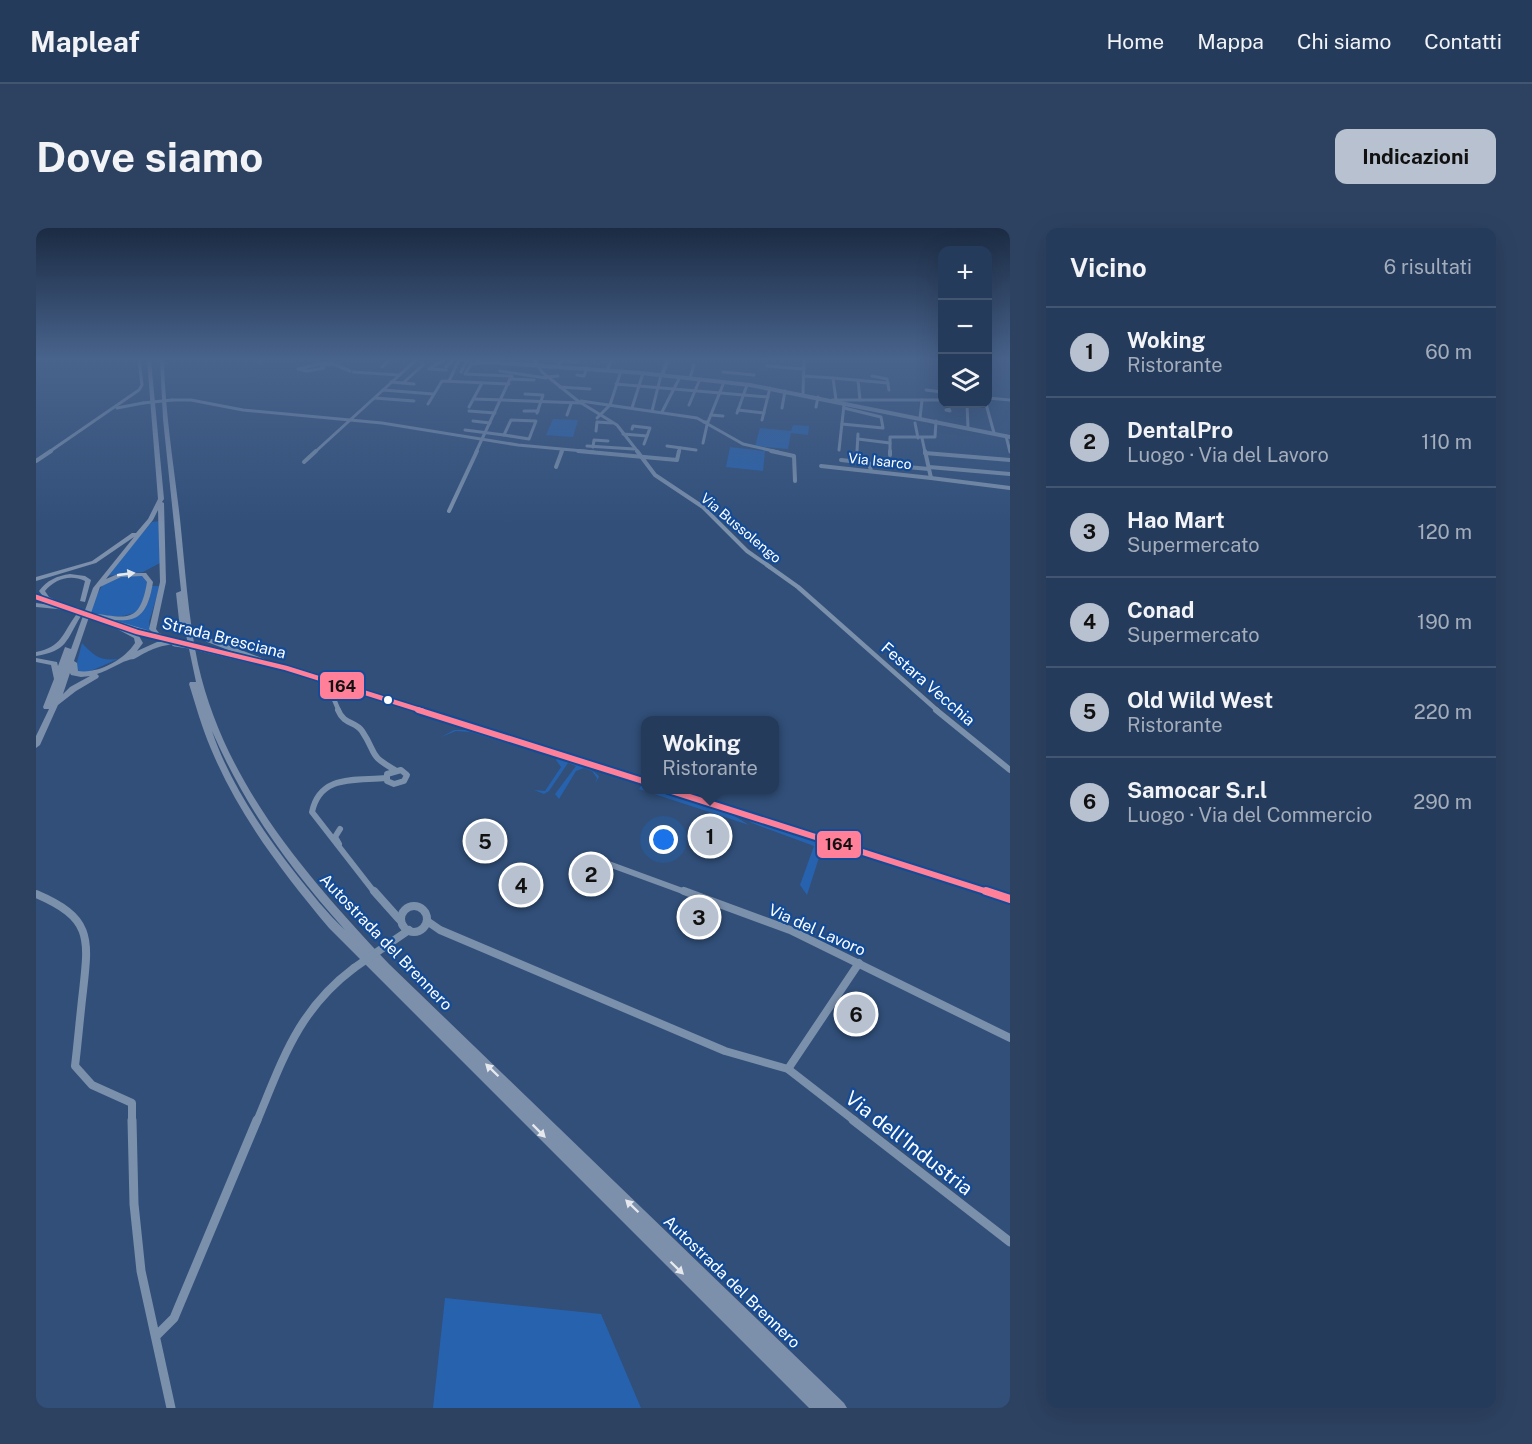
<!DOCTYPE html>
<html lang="it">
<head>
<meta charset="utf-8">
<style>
  :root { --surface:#253b5b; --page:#2d4261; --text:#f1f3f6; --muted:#a3adbb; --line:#425571; --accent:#b7c1d0 }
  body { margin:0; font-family:"Public Sans",sans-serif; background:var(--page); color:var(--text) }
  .controls { position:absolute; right:18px; top:18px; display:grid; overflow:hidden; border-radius:12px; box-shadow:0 6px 24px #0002 }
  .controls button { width:54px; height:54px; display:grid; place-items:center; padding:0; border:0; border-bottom:2px solid var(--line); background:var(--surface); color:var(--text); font:30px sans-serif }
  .you { position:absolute; left:628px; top:612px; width:21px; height:21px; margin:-15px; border:4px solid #fff; border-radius:50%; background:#1a73e8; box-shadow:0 0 0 9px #1a73e833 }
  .badge { display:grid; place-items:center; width:39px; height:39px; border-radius:50%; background:var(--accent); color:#111; font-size:20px; font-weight:700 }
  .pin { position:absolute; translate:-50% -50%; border:3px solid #fff; box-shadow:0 2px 6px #0006 }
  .popup { position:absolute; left:605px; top:488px; width:138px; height:78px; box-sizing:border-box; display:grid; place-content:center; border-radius:12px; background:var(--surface); filter:drop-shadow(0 2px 4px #0005); font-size:20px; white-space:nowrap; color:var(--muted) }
  .popup b { font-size:22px; color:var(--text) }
  .popup::after { content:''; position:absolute; left:50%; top:100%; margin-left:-12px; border:12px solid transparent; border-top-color:var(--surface) }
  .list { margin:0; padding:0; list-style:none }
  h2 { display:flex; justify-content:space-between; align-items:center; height:78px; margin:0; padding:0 24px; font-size:26px }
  h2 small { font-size:20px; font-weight:400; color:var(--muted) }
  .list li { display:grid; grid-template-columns:39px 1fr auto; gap:18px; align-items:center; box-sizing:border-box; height:90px; padding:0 24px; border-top:2px solid var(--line) }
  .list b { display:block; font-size:22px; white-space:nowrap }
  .list p { margin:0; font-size:20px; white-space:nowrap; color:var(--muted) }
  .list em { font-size:20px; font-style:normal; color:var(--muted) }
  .icon { flex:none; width:33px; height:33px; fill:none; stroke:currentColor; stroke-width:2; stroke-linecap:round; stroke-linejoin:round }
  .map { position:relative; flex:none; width:974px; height:1180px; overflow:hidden; border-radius:12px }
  header { display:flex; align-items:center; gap:36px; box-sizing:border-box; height:84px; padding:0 30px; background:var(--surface); border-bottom:2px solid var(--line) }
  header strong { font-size:28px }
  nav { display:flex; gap:33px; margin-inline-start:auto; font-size:21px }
  .intro { display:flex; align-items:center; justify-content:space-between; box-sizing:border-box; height:144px; padding:0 36px }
  h1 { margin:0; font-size:42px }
  .button { padding:15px 27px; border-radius:12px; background:var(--accent); color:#111; font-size:21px; font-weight:700 }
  main { display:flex; gap:36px; padding:0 36px }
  aside { flex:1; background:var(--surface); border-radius:12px; box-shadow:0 6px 24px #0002 }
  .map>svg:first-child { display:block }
</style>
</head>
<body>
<header>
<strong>Mapleaf</strong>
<nav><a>Home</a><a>Mappa</a><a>Chi siamo</a><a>Contatti</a></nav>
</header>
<div class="intro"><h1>Dove siamo</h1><a class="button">Indicazioni</a></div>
<main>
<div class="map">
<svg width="974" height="1180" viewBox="0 0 974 1180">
  <rect width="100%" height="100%" fill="#314f79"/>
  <g fill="#2762ae">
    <path d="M 517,191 L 542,192 L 537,209 L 510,207 Z"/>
    <path d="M 757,197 L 773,198 L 772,207 L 755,205 L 752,221 L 719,218 L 724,200 L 755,203 Z"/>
    <path d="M 694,219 L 729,223 L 727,243 L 690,239 Z"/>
    <path d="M 123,293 L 124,335 L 107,344 L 70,348 L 116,294 Z"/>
    <path d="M 88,347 L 105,347 L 112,353 L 107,381 C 88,391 72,390 52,383 L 67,356 Z"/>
    <path d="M 116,358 L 124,358 L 113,394 L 114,402 L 110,404 L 77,393 C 104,390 112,385 116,358 Z"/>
    <path d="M 46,415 C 58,428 64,433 82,431 L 50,445 L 39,442 Z"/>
    <path d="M 418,502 L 430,502 C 450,508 560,535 563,549 L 559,555 L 561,550 L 556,543 L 548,540 L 540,543 L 523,571 L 519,566 L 540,538 L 532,535 L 513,563 L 508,566 L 498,562 L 509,563 L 525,539 L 520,532 L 521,530 L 434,504 L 420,503 L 405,509 Z"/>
    <path d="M 605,558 L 609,558 L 610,562 C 643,562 685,578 713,597 L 603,561 Z"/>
    <path d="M 704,587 L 788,614 L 771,667 L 764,657 L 778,618 L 716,595 Z"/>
    <path d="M 409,1070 L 565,1086 L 605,1180 L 397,1180 Z"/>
  </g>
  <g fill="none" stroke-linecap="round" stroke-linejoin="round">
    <g stroke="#7b90ab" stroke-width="3">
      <path d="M 408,132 L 393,141 L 410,142"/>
      <path d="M 498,132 L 506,144 L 542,173 L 581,197 L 602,224"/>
      <path d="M 223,134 L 226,132"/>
      <path d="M 293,134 L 262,141 L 271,143 L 288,140 L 285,137 L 297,136"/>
      <path d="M 295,135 L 314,143"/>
      <path d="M 453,135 L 435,136 L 429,146 L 476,148 L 475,151"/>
      <path d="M 522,138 L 525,133 L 542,134"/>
      <path d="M 731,138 L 768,141"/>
      <path d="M 346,139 L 354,132"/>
      <path d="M 410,139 L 417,132"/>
      <path d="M 571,142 L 576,132"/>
      <path d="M 464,143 L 510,150"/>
      <path d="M 317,144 L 363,147"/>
      <path d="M 425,144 L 431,133"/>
      <path d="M 687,144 L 718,147"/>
      <path d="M 541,147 L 548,148 L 551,140"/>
      <path d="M 767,148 L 797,150 L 800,172"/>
      <path d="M 836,148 L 851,151 L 853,162"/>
      <path d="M 510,149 L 522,148"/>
      <path d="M 654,150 L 658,137"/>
      <path d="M 797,150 L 852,155"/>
      <path d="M 474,151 L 498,152"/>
      <path d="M 822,152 L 824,172"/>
      <path d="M 413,153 L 423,132"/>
      <path d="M 355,154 L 378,156"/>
      <path d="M 367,155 L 387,137"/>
      <path d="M 580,156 L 732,169"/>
      <path d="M 524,159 L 554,161"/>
      <path d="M 347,162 L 397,166"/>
      <path d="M 890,162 L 906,164"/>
      <path d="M 489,166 L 507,167 L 501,185"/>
      <path d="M 767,166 L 768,132"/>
      <path d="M 339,170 L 378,173"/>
      <path d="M 952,170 L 974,172"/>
      <path d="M 438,171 L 545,175"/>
      <path d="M 136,172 L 155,172 L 207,182 L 346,195 L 482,217 L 558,224"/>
      <path d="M 796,172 L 906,172"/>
      <path d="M 545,173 L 661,190 L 707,216 L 742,224"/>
      <path d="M 392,176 L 406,153 L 473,156"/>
      <path d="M 931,176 L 932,200"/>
      <path d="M 950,176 L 958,205"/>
      <path d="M 653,177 L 664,151"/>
      <path d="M 433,179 L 446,155"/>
      <path d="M 780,179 L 782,169"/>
      <path d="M 81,180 L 107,175"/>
      <path d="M 596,180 L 607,145"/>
      <path d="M 746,180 L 749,163"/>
      <path d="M 913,181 L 914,183 L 910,182 Z"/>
      <path d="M 702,182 L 728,185"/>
      <path d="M 433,183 L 459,185"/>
      <path d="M 488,183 L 502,183"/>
      <path d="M 616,183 L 625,147"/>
      <path d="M 626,184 L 644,149"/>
      <path d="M 701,185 L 711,157"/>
      <path d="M 531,187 L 535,176"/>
      <path d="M 675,187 L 687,188"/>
      <path d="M 561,190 L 574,177 L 585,143"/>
      <path d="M 884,190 L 886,172"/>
      <path d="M 475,192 L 500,193 L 493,211 L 468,207 Z"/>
      <path d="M 726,192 L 734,160"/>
      <path d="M 437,193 L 454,195"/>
      <path d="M 668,194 L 672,194 L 688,154"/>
      <path d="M 879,195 L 882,210"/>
      <path d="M 806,196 L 847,200 L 845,189 L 808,180"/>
      <path d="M 596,201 L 597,198 L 614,200 L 608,216"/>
      <path d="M 429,202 L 468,207"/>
      <path d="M 560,203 L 561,194 L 576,195"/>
      <path d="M 587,206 L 611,208"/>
      <path d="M 970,208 L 974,224"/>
      <path d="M 886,210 L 889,224"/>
      <path d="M 822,211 L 854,215"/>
      <path d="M 667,215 L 671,197"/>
      <path d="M 551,218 L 598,221"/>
      <path d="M 631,218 L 660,222"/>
      <path d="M 557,219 L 558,212 L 572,213"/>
      <path d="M 803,222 L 808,177"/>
      <path d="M 821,223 L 822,206"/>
      <path d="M 13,224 L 103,162 L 106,157 L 103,132"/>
      <path d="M 279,224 L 380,132"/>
      <path d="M 440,224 L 474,151"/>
      <path d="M 525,224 L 526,222"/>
      <path d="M 643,224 L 644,220"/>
      <path d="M 854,224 L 854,209 L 899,209 L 900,193"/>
    </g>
    <g stroke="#7b90ab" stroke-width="4">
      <path d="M 542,223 L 641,232 L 643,223"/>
      <path d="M 601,223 L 619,247 L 667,279 L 711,323 L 734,339"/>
      <path d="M 735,223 L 758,228 L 759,253"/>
      <path d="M 854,223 L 854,227"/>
      <path d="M 889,225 L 974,232"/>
      <path d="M 805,232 L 833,235 L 835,243"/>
      <path d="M 0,233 L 15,223"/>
      <path d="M 268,234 L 280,223"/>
      <path d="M 785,238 L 895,250 L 889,223"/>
      <path d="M 520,239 L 526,223"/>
      <path d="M 871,239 L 893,241"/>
      <path d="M 893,239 L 974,246"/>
      <path d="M 895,250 L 974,260"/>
      <path d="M 413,283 L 441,223"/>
    </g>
    <g stroke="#7b90ab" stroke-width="4.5">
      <path d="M 731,337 L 762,359 L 902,483"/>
      <path d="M 172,412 L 233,435"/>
      <path d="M 290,453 L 303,483"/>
    </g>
    <g stroke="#7b90ab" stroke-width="6">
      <path d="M 302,482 C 308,497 319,493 326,503 C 342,527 331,526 359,542"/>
      <path d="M 900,482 L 974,542"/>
      <path d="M 365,542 L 371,547 L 368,553 L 358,556 L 351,553 L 351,546 Z"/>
      <path d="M 303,616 L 299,609 L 304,601"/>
      <path d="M 570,635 L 652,665"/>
      <path d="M 339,665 L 276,584 C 284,546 319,553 350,550"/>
    </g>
    <g stroke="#7b90ab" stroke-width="8">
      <path d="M 338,663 L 363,691"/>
      <path d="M 648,663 L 754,702 L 974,810"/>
      <path d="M 0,666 C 56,690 53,709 47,763 C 44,788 42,813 39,838 L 56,857 L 96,875 L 96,893"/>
      <circle cx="378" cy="691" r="13"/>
      <path d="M 391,693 L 404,702 L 689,823 L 752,841 L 819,893"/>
      <path d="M 354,715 L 373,702"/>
      <path d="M 752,841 L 823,735"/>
      <path d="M 221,893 C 247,831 262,782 318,740"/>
    </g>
    <g stroke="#7b90ab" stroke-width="9">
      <path d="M 96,892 L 98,976 L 105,1043 L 135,1180"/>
      <path d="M 817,892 L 974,1014"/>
      <path d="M 121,1107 L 138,1090 L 221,892"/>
    </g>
    <g stroke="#798ea9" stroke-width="4">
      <path d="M 423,132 L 605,145 L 714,157 L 974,209"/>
      <path d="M 626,147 L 632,132"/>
    </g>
    <g stroke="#798ea9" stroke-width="6">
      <path d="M 0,369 L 24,377"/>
      <path d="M 51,387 L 141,414"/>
      <path d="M 168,421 L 250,440 L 387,483"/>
    </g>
    <g stroke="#798ea9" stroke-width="8">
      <path d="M 382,482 L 610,554"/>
      <path d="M 632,562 L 955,665"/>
    </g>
    <path stroke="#798ea9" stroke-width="9" d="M 950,663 L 974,671"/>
    <g fill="#7c8fab" fill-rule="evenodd">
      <path d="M 111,132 L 115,132 L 128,271 L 126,274 L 128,275 L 130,354 L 120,401 L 123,405 L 146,413 L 142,415 L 138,414 L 137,416 C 119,419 114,422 98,431 C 89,431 72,443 61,446 L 63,448 L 62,450 L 40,463 L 22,477 L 4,517 L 0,520 L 0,508 L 13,481 L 8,481 L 7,479 L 18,451 L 15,437 L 0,434 L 0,430 L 21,434 L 22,438 L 29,419 L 35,421 L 57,360 L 98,309 L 60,335 L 0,353 L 0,349 L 56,333 L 96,305 L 100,305 L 112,291 L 122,271 ZM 122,282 L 124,354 L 113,401 L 119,407 L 135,413 L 121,414 L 101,423 L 107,415 L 103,408 L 74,393 L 70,393 L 70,395 L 98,410 L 99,415 C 88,432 62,446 42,443 L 41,435 L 38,433 L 53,389 C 92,394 110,400 117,354 L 110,345 L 84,345 L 70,351 L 117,292 ZM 106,348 L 111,354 C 104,396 91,390 55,385 L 64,359 L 85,349 ZM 34,445 L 35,447 L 45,449 L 54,448 L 34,459 L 27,466 Z"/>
      <path d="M 124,132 L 128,132 C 129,185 138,238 144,291 C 149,339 152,388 162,436 C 189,556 271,649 353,736 L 808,1175 L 811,1180 L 773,1180 L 293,700 C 247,645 203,588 175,521 C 166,500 160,478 153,456 L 154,454 L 160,454 L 149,402 L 145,402 L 144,401 L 140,365 L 145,363 L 127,191 ZM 176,503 C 210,581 253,639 309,702 C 291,685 276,666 260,646 C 226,602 194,556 176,503 Z"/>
      <path d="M 34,346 L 49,348 L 55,352 L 49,374 L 44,373 L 49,353 C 34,346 19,351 9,363 L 13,369 L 30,377 L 31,379 L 42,381 L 42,383 L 0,379 L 0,375 L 22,378 L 9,371 L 3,363 C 11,352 21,348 34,346 Z"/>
      <path d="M 42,386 L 45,388 C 30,412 32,423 0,428 L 0,424 C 26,419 26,406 40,387 Z"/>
    </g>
    <path stroke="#7b90ab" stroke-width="3" d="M 107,175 L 136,172"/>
    <path stroke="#7b90ab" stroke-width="8" d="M 318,740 L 354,715"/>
    <g stroke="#798ea9" stroke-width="6">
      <path d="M 40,382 L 51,387"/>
      <path d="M 149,416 L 168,421"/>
    </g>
    <path stroke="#7c8fab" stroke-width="7" d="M 139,415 L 153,417"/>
    <g stroke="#134b97" stroke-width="8">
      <path id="bus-1-far2" d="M 0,369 L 101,404 L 250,440 L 387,483"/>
    </g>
    <g stroke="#134b97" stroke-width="10">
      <g id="bus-1-far1">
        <path d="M 382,482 L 610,554"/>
        <path d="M 632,562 L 955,665"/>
      </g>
    </g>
    <g stroke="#134b97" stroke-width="12">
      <path id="bus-1" d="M 950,663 L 974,671"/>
    </g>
    <use href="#bus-1-far2" stroke="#ff8098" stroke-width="4.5"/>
    <use href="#bus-1-far1" stroke="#ff8098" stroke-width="6"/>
    <use href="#bus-1" stroke="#ff8098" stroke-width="8"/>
  </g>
  <defs><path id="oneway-solid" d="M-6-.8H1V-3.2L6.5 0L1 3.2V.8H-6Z" transform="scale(1.5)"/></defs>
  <g fill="#e5e9ee">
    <use href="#oneway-solid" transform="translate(90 346) rotate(-8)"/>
    <use href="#oneway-solid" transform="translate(456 842) rotate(-136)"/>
    <use href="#oneway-solid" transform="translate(503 903) rotate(45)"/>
    <use href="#oneway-solid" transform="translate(596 978) rotate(-136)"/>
    <use href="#oneway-solid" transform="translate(641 1040) rotate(44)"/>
  </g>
  <linearGradient id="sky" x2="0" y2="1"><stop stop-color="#1b2b43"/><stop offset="0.44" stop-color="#48638c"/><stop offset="1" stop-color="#48638c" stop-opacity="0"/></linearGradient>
  <rect width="974" height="297" fill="url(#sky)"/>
  <circle fill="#fff" stroke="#134b97" stroke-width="2" cx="352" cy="472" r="5"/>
  <g text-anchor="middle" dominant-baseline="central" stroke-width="4.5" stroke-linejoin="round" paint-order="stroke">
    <g font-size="14" fill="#fff" stroke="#134b97">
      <text transform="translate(844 233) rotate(6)">Via Isarco</text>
      <text transform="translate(705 300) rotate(40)">Via Bussolengo</text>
    </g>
    <g font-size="16" fill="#fff" stroke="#134b97">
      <text transform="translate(188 410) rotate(14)">Strada Bresciana</text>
      <text transform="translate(892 456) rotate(41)">Festara Vecchia</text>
      <text transform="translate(781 702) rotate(24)">Via del Lavoro</text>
      <text transform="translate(350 714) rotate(46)">Autostrada del Brennero</text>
      <text transform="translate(696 1054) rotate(44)">Autostrada del Brennero</text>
    </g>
    <g font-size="20" fill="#fff" stroke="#134b97">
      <text transform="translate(873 915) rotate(38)">Via dell'Industria</text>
    </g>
  </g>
  <g stroke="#134b97" stroke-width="2">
    <rect x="283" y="443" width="46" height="29" rx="6" fill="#ff8098"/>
    <rect x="780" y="602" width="46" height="29" rx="6" fill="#ff8098"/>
  </g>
  <g font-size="16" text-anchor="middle" font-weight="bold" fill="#111">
    <text x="306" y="464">164</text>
    <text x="803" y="622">164</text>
  </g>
</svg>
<div class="controls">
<button>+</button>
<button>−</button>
<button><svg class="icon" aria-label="layers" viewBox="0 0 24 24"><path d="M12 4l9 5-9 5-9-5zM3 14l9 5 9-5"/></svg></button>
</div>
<div class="you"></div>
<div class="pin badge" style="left:674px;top:608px">1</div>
<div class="popup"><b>Woking</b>Ristorante</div>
<div class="pin badge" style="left:555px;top:646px">2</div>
<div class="pin badge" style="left:663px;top:689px">3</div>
<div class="pin badge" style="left:485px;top:657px">4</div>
<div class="pin badge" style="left:449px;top:613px">5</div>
<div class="pin badge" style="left:820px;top:786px">6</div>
</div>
<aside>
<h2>Vicino<small>6 risultati</small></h2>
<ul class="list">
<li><span class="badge">1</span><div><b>Woking</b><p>Ristorante</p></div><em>60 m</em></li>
<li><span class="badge">2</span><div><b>DentalPro</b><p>Luogo · Via del Lavoro</p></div><em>110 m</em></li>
<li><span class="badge">3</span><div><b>Hao Mart</b><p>Supermercato</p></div><em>120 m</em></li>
<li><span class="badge">4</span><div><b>Conad</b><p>Supermercato</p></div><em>190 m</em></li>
<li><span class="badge">5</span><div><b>Old Wild West</b><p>Ristorante</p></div><em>220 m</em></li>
<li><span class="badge">6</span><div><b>Samocar S.r.l</b><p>Luogo · Via del Commercio</p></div><em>290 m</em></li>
</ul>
</aside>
</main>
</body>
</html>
